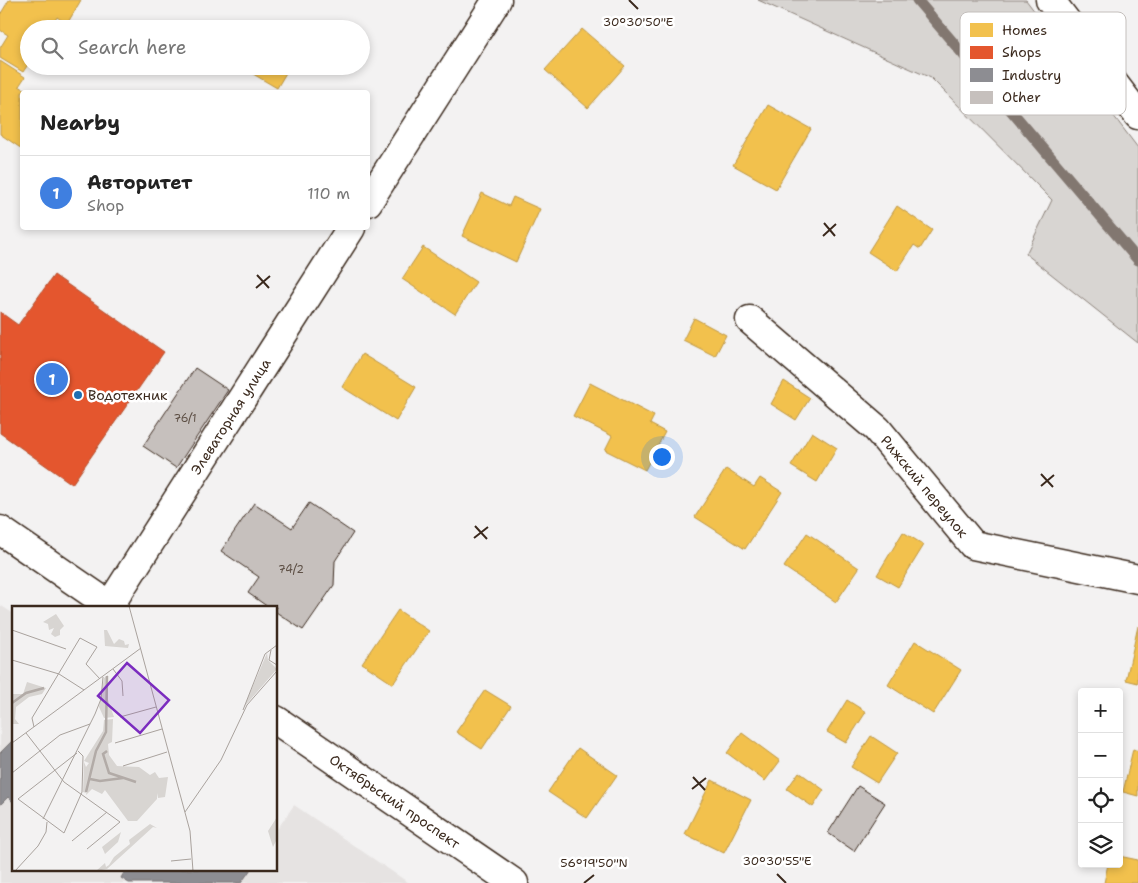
<!DOCTYPE html>
<html lang="en">
<head>
<meta charset="utf-8">
<style>
  :root { --surface:#fff; --page:#f2f2f2; --text:#222; --muted:#767676; --line:#e0e0e0; --accent:#1f6fb2 }
  body { margin:0; font-family:"Shantell Sans",sans-serif; background:var(--page); color:var(--text) }
  .controls { position:absolute; right:15px; bottom:15px; display:grid; overflow:hidden; border-radius:5px; box-shadow:0 2px 8px #0003 }
  .controls button { width:45px; height:45px; display:grid; place-items:center; padding:0; border:0; border-bottom:1px solid var(--line); background:var(--surface); color:var(--text); font:25px sans-serif }
  .you { position:absolute; left:661px; top:456px; width:18px; height:18px; margin:-12px; border:4px solid #fff; border-radius:50%; background:#1a73e8; box-shadow:0 0 0 8px #1a73e833 }
  .badge { display:grid; place-items:center; width:32px; height:32px; border-radius:50%; background:var(--accent); color:#fff; font-size:16px; font-weight:700 }
  .pin { position:absolute; translate:-50% -50%; border:2px solid #fff; box-shadow:0 1px 5px #0006 }
  .list { margin:0; padding:0; list-style:none }
  h2 { display:flex; justify-content:space-between; align-items:center; height:65px; margin:0; padding:0 20px; font-size:21px }
  h2 small { font-size:16px; font-weight:400; color:var(--muted) }
  .list li { display:grid; grid-template-columns:32px 1fr auto; gap:15px; align-items:center; box-sizing:border-box; height:75px; padding:0 20px; border-top:1px solid var(--line) }
  .list b { display:block; font-size:19px; white-space:nowrap }
  .list p { margin:0; font-size:16px; white-space:nowrap; color:var(--muted) }
  .list em { font-size:16px; font-style:normal; color:var(--muted) }
  .icon { flex:none; width:28px; height:28px; fill:none; stroke:currentColor; stroke-width:2; stroke-linecap:round; stroke-linejoin:round }
  .map { position:relative; flex:none; width:1138px; height:883px; overflow:hidden }
  .search { position:absolute; background:var(--surface); box-shadow:0 2px 8px #0003; left:20px; top:20px; width:350px; height:55px; display:flex; align-items:center; gap:12px; box-sizing:border-box; padding:0 18px; border-radius:28px; color:var(--muted); font-size:19px }
  .panel { position:absolute; background:var(--surface); box-shadow:0 2px 8px #0003; left:20px; top:90px; width:350px; height:140px; border-radius:5px }
  .map>svg:first-child { display:block }
</style>
</head>
<body>
<div class="map">
<svg width="1138" height="883" viewBox="0 0 1138 883">
  <rect width="100%" height="100%" fill="#f3f2f2"/>
  <filter id="ink" filterUnits="userSpaceOnUse"><feTurbulence type="fractalNoise" baseFrequency=".02" numOctaves="2"/><feDisplacementMap in="SourceGraphic" scale="10" xChannelSelector="R" yChannelSelector="G"/><feConvolveMatrix kernelMatrix="1 2 1 2 8 2 1 2 1" color-interpolation-filters="sRGB"/></filter>
  <g filter="url(#ink)">
    <path fill="#e6e3e2" d="M 0,605 L 14,614 L 14,869 L 276,869 L 276,831 L 294,805 L 409,883 L 0,883 Z"/>
    <path fill="#d8d5d2" stroke="#8a8078" d="M 758,0 L 1026,0 L 1138,148 L 1138,343 L 1026,254 L 1052,200 L 931,78 Z"/>
    <g fill="#f2c14e" stroke="#bb9440">
      <path d="M 9,0 L 81,0 L 67,24 L 57,17 L 50,29 L 29,29 L 29,63 L 23,72 L 0,58 L 0,48 L 8,35 L 0,30 L 0,15 Z"/>
      <path d="M 582,29 L 625,66 L 588,108 L 545,70 Z"/>
      <path d="M 0,61 L 25,77 L 19,86 L 29,92 L 22,92 L 22,149 L 0,134 Z"/>
      <path d="M 251,66 L 290,66 L 277,88 L 248,71 Z"/>
      <path d="M 768,105 L 811,129 L 776,189 L 733,165 Z"/>
      <path d="M 482,193 L 509,206 L 513,197 L 540,209 L 516,262 L 462,236 Z"/>
      <path d="M 897,206 L 932,230 L 920,249 L 914,245 L 897,271 L 868,252 Z"/>
      <path d="M 423,247 L 476,282 L 455,314 L 402,279 Z"/>
      <path d="M 694,318 L 726,335 L 715,356 L 683,340 Z"/>
      <path d="M 362,354 L 416,387 L 396,421 L 342,387 Z"/>
      <path d="M 784,381 L 810,398 L 796,420 L 771,404 Z"/>
      <path d="M 590,383 L 654,416 L 650,424 L 665,432 L 645,470 L 605,450 L 612,436 L 573,416 Z"/>
      <path d="M 812,432 L 837,448 L 817,482 L 791,466 Z"/>
      <path d="M 726,469 L 754,487 L 760,478 L 782,492 L 745,549 L 695,517 Z"/>
      <path d="M 903,532 L 924,545 L 898,587 L 877,575 Z"/>
      <path d="M 807,533 L 859,568 L 836,602 L 784,567 Z"/>
      <path d="M 398,610 L 429,631 L 393,684 L 362,663 Z"/>
      <path d="M 1138,626 L 1138,683 L 1126,680 Z"/>
      <path d="M 915,641 L 961,670 L 933,714 L 888,685 Z"/>
      <path d="M 485,690 L 511,706 L 482,749 L 456,732 Z"/>
      <path d="M 847,700 L 866,712 L 846,743 L 827,732 Z"/>
      <path d="M 742,733 L 780,761 L 765,781 L 727,753 Z"/>
      <path d="M 871,736 L 897,753 L 877,783 L 851,767 Z"/>
      <path d="M 578,748 L 617,775 L 587,818 L 548,792 Z"/>
      <path d="M 1133,749 L 1138,751 L 1138,796 L 1123,792 Z"/>
      <path d="M 799,772 L 824,790 L 813,807 L 787,789 Z"/>
      <path d="M 712,780 L 751,800 L 724,853 L 685,834 Z"/>
      <path d="M 1119,856 L 1138,860 L 1138,883 L 1104,883 L 1108,864 L 1119,864 Z"/>
    </g>
    <path fill="#e4572e" stroke="#b14a29" d="M 54,275 L 164,352 L 72,484 L 0,433 L 0,312 L 18,325 Z"/>
    <g fill="#8d8d92" stroke="#746f6f">
      <path d="M 14,739 L 14,803 L 8,797 L 0,805 L 0,753 Z"/>
      <path d="M 126,869 L 251,869 L 241,883 L 129,883 L 121,878 Z"/>
    </g>
    <g fill="none" stroke-linecap="round" stroke-linejoin="round">
      <path stroke="#827770" stroke-width="11" d="M 917,0 L 1138,260"/>
    </g>
    <g fill="#c6c0bd" stroke="#3b2a1e">
      <path d="M 195,368 L 228,390 L 176,468 L 143,446 Z"/>
      <path d="M 254,503 L 292,528 L 309,503 L 353,533 L 335,561 L 334,585 L 303,630 L 276,612 L 276,607 L 268,607 L 248,593 L 259,577 L 221,551 Z"/>
      <path d="M 858,786 L 885,803 L 854,851 L 828,833 Z"/>
    </g>
    <g fill="none" stroke-linecap="round" stroke-linejoin="round">
      <g stroke="#3b2a1e" stroke-width="31">
        <g id="minor">
          <path d="M 1050,0 L 1138,115"/>
          <path d="M 368,202 L 497,0"/>
          <path id="s1" d="M 750,320 L 877,429 L 973,545 L 1138,579"/>
          <path id="s2" d="M 110,605 L 351,228"/>
        </g>
      </g>
      <g stroke="#3b2a1e" stroke-width="31">
        <g id="major">
          <path d="M 0,530 L 112,607"/>
          <path id="s3" d="M 276,720 L 514,883"/>
        </g>
      </g>
      <use href="#minor" stroke="#fff" stroke-width="28"/>
      <use href="#major" stroke="#fff" stroke-width="28"/>
    </g>
  </g>
  <path fill="none" stroke="#3b2a1e" stroke-width="2" d="M 629,0 L 638,9M 824,223 L 835,236M 823,236 L 836,224M 257,275 L 269,288M 256,288 L 270,276M 1041,474 L 1053,487M 1041,486 L 1054,475M 475,526 L 487,539M 474,538 L 488,527M 693,777 L 705,790M 692,789 L 706,778M 777,874 L 786,883M 584,883 L 594,875"/>
  <circle fill="#1f6fb2" stroke="#fff" stroke-width="2" cx="78" cy="395" r="5"/>
  <g text-anchor="middle" dominant-baseline="central" stroke-width="5" stroke-linejoin="round" paint-order="stroke">
    <g font-size="11" fill="#5e5046">
      <text x="185" y="418">76/1</text>
      <text x="291" y="569">74/2</text>
    </g>
    <g font-size="14" fill="#3b2a1e" stroke="#fff" text-anchor="start">
      <text x="88" y="395">Водотехник</text>
    </g>
    <g font-size="14" fill="#3b2a1e" stroke="#fff">
      <text stroke="none"><textPath href="#s2" startOffset="224">Элеваторная улица</textPath></text>
      <text stroke="none"><textPath href="#s1" startOffset="242">Рижский переулок</textPath></text>
      <text stroke="none"><textPath href="#s3" startOffset="144">Октябрьский проспект</textPath></text>
    </g>
  </g>
  <g transform="translate(12 606)">
    <rect width="265" height="265" fill="#f3f2f2"/>
    <path d="M 44,8 L 52,20 L 48,24 L 48,29 L 43,31 L 39,28 L 42,22 L 37,24 L 36,18 L 31,16 ZM 92,24 L 95,24 L 102,38 L 107,33 L 112,35 L 113,39 L 117,38 L 116,42 L 93,40 ZM 255,47 L 256,54 L 265,63 L 232,101 ZM 96,69 L 96,94 L 102,111 L 92,112 L 87,101 L 92,72 ZM 15,76 L 34,82 L 30,88 L 17,91 L 4,101 L 3,113 L 7,118 L 0,118 L 0,88 L 11,88 ZM 101,113 L 100,136 L 96,138 L 97,149 L 105,160 L 127,161 L 138,169 L 143,166 L 147,172 L 156,171 L 153,191 L 146,192 L 145,187 L 145,193 L 125,215 L 116,215 L 93,184 L 90,188 L 80,183 L 74,189 L 77,172 L 74,187 L 71,186 L 72,156 L 74,161 L 77,157 L 72,155 L 91,125 L 92,114 ZM 265,211 L 265,233 L 261,241 L 256,225 ZM 138,218 L 145,222 L 141,221 L 95,263 L 84,265 L 93,257 L 94,261 L 97,259 L 102,251 L 118,238 L 117,234 ZM 109,226 L 106,236 L 93,248 L 90,241 Z" fill="#d8d5d2"/>
    <path fill="none" stroke="#b2aba7" stroke-width="2.5" d="M 0,97 L 14,87 L 32,82M 95,145 L 91,148 L 97,167 L 124,176M 78,173 L 88,175 L 111,172M 74,186 L 84,145 L 94,126 L 95,70"/>
    <path fill="none" stroke="#a9a29d" stroke-width="1" d="M 117,0 L 178,225 L 181,265M 0,24 L 54,43M 259,44 L 257,54 L 265,59M 0,54 L 47,68 L 72,84M 101,63 L 110,75 L 111,90M 231,104 L 253,48 L 265,39M 108,111 L 144,101M 22,121 L 20,112 L 68,32 L 85,41 L 74,58 L 88,73M 14,127 L 52,176 L 108,216 L 75,243M 0,137 L 129,42M 103,137 L 150,123M 65,147 L 6,193 L 52,227 L 70,186 L 71,150 L 66,145M 111,160 L 155,146M 0,167 L 48,129 L 78,118M 173,206 L 209,154 L 235,99 L 265,65M 31,213 L 83,108 L 89,93 L 91,71M 60,235 L 95,206M 159,255 L 179,253M 3,265 L 26,240 L 34,226 L 35,216"/>
    <path fill="#7b2cbf" fill-opacity="0.15" stroke="#7b2cbf" stroke-width="2.5" d="M 115,57 L 157,94 L 128,127 L 86,90 Z"/>
    <rect width="265" height="265" fill="none" stroke="#3b2a1e" stroke-width="2.5"/>
  </g>
  <rect x="960" y="12" width="166" height="103" rx="8" fill="#fff" stroke="#c4bfbc" stroke-width="1"/>
  <rect x="970" y="23" width="23" height="14" fill="#f2c14e"/>
  <rect x="970" y="46" width="23" height="13" fill="#e4572e"/>
  <rect x="970" y="68" width="23" height="14" fill="#8d8d92"/>
  <rect x="970" y="91" width="23" height="13" fill="#c6c0bd"/>
  <g font-size="14" fill="#3b2a1e">
    <text x="1002" y="35">Homes</text>
    <text x="1002" y="57">Shops</text>
    <text x="1002" y="80">Industry</text>
    <text x="1002" y="102">Other</text>
  </g>
  <g font-size="12" text-anchor="middle" fill="#3b2a1e" stroke="#fff" stroke-width="5" stroke-linejoin="round" paint-order="stroke">
    <text x="638" y="26">30°30'50"E</text>
    <text x="777" y="865">30°30'55"E</text>
    <text x="594" y="867">56°19'50"N</text>
  </g>
</svg>
<div class="controls">
<button>+</button>
<button>−</button>
<button><svg class="icon" aria-label="locate" viewBox="0 0 24 24"><circle cx="12" cy="12" r="6"/><path d="M12 2v4M12 18v4M2 12h4M18 12h4"/></svg></button>
<button><svg class="icon" aria-label="layers" viewBox="0 0 24 24"><path d="M12 4l9 5-9 5-9-5zM3 14l9 5 9-5"/></svg></button>
</div>
<div class="you"></div>
<div class="pin badge" style="left:52px;top:379px;background:#3f7fe0">1</div>
<div class="search"><svg class="icon" aria-label="search" viewBox="0 0 24 24"><circle cx="10" cy="10" r="6"/><path d="M15 15l6 6"/></svg>Search here</div>
<section class="panel">
<h2>Nearby<small></small></h2>
<ul class="list">
<li><span class="badge" style="background:#3f7fe0">1</span><div><b>Авторитет</b><p>Shop</p></div><em>110 m</em></li>
</ul>
</section>
</div>
</body>
</html>
